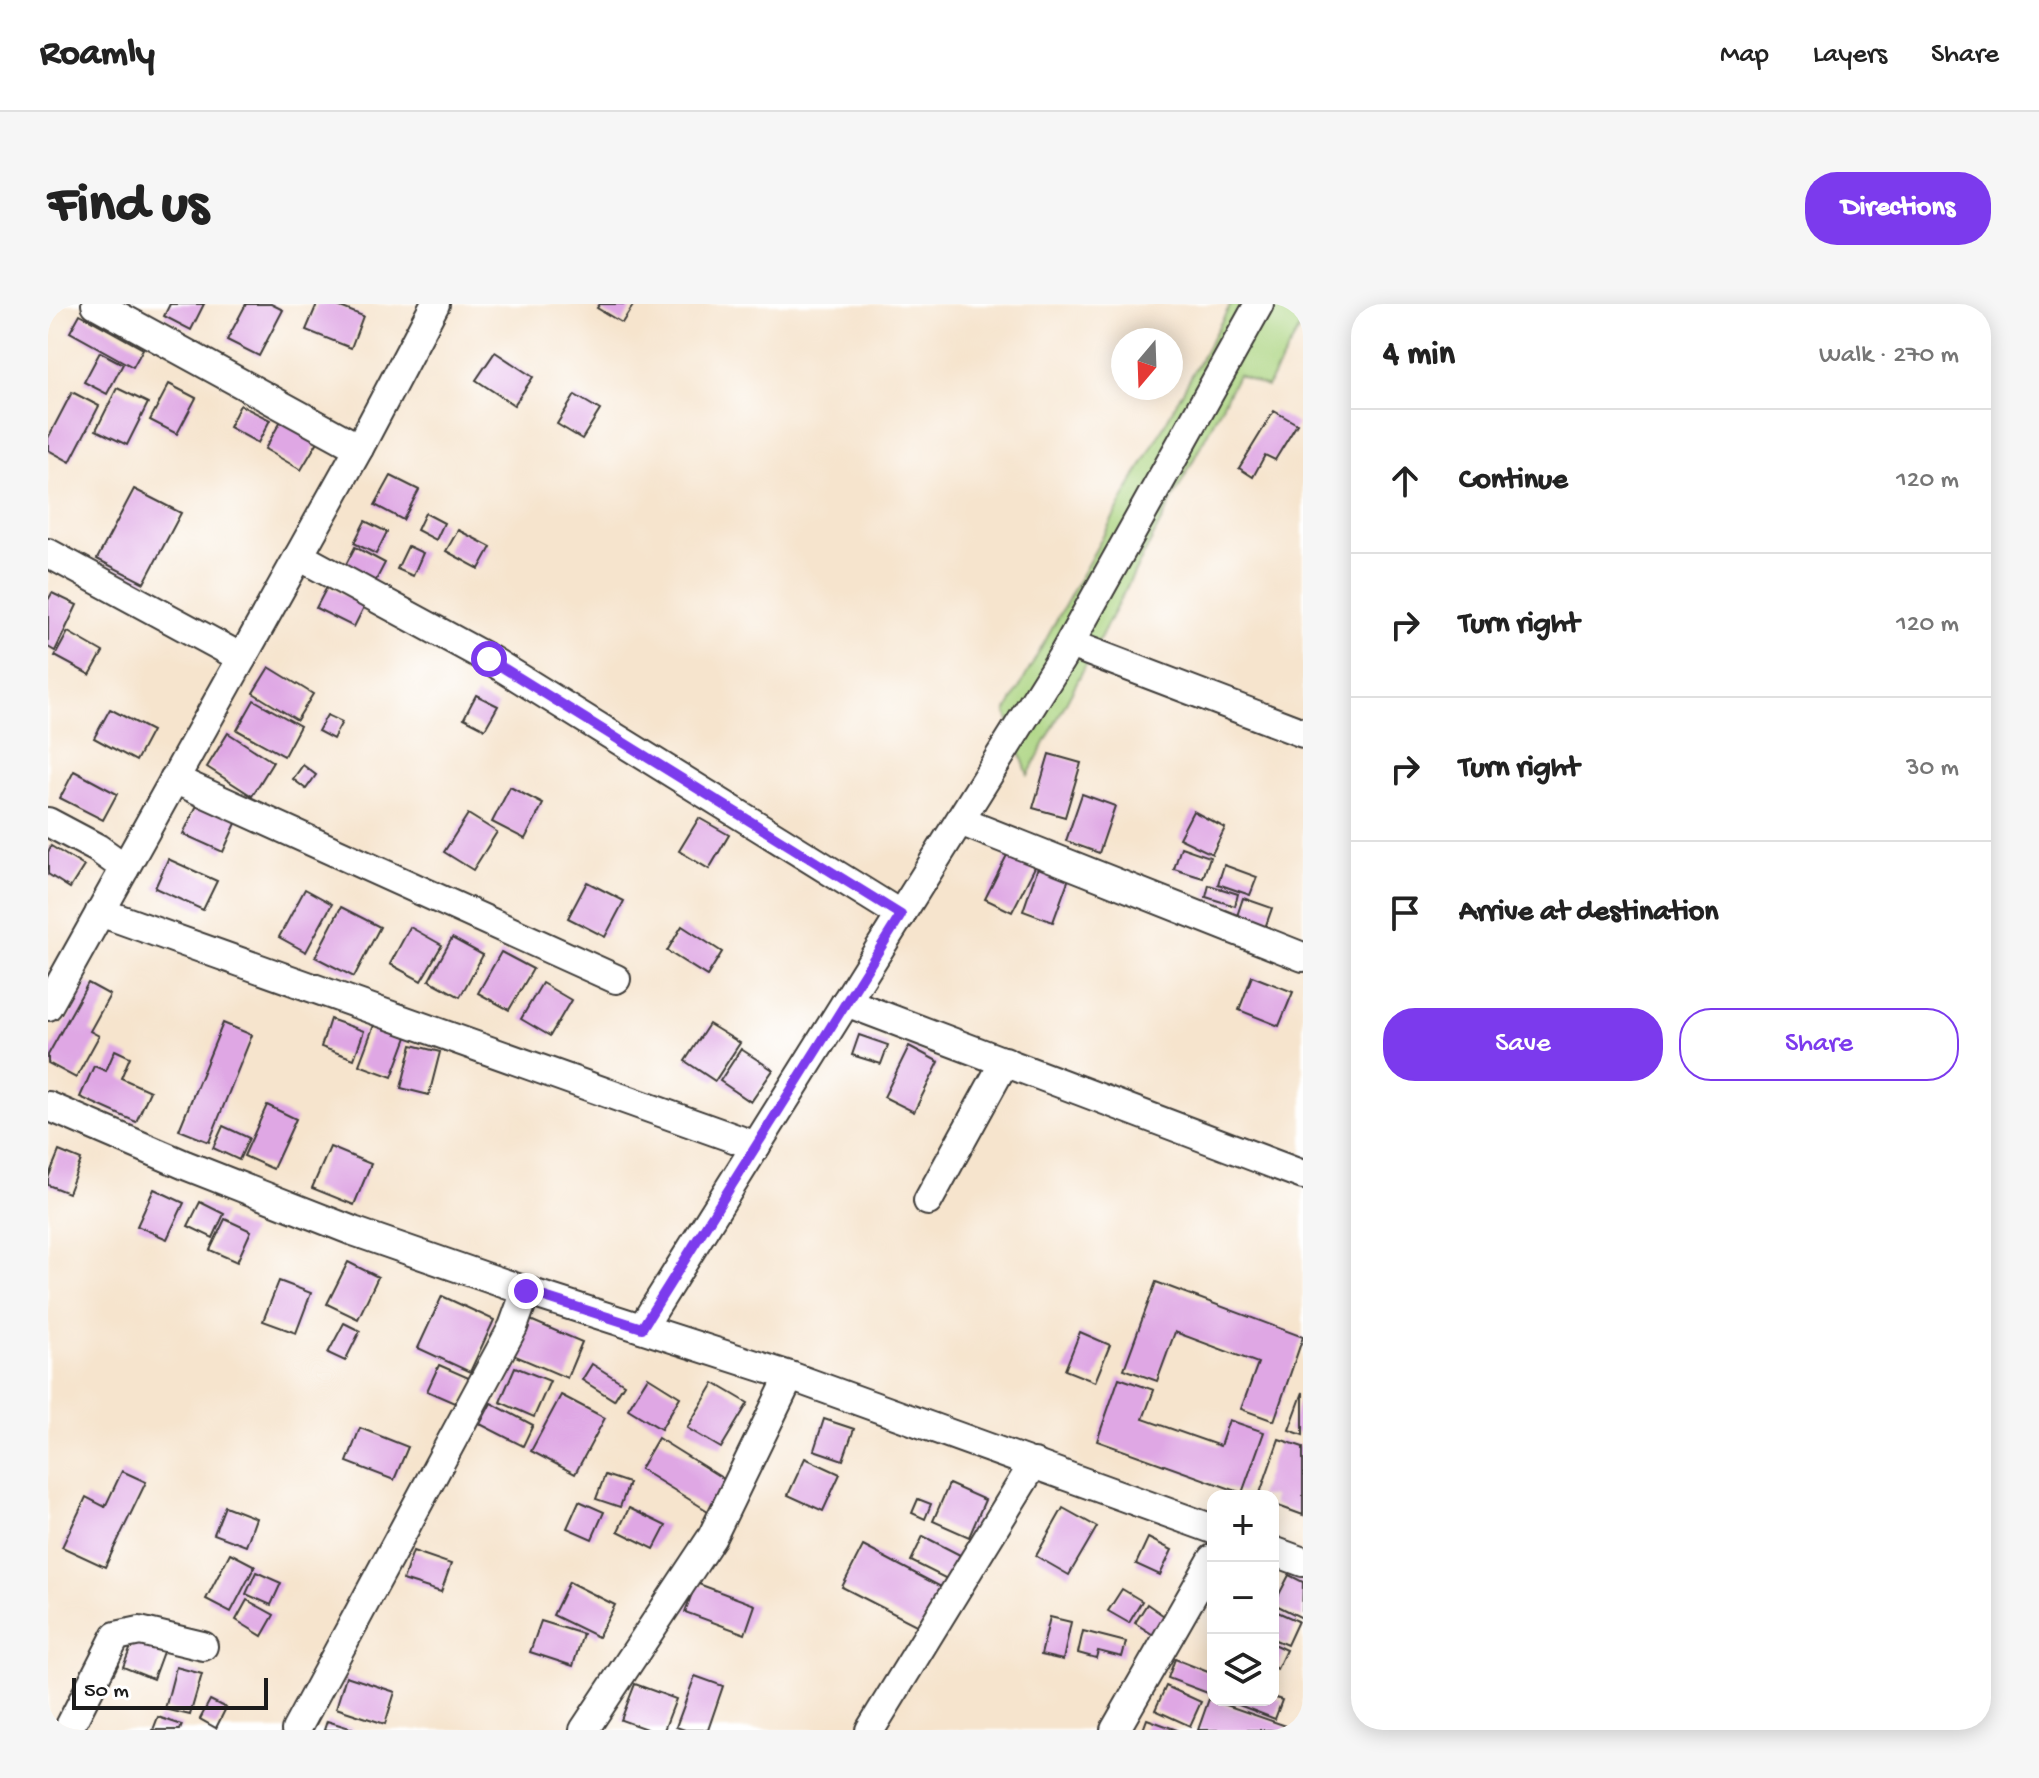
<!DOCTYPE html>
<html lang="en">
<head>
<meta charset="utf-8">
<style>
  :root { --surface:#fff; --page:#f6f6f6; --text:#222; --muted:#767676; --line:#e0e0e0; --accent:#7c3aed }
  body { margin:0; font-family:"Gochi Hand",sans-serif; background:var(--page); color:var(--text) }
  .controls { position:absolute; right:24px; bottom:24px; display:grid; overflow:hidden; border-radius:16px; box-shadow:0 4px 20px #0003 }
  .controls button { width:72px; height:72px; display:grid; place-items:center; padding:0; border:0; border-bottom:2px solid var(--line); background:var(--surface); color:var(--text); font:40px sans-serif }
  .compass { position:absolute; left:1063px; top:24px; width:72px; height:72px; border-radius:50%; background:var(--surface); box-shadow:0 4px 20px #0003; rotate:199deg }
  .scale { position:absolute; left:24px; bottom:20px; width:196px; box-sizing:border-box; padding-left:8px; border:4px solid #1c1c1c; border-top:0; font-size:22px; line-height:28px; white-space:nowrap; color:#1c1c1c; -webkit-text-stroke:6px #fff; paint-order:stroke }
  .stop { position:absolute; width:24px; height:24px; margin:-18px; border:6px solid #7c3aed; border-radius:50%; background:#fff }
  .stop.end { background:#7c3aed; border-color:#fff; box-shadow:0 2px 8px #0008 }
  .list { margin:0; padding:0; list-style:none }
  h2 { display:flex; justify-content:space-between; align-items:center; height:104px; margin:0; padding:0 32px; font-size:34px }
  h2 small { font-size:26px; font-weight:400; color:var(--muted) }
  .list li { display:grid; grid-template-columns:52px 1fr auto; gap:24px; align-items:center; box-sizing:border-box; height:144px; padding:0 32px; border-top:2px solid var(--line) }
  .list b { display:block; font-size:30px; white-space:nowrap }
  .list em { font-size:26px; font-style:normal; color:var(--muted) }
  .actions { display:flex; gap:16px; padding:24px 32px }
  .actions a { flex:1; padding:18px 0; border:2px solid var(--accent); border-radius:32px; text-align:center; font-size:28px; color:var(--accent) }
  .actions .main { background:var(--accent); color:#fff }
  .icon { flex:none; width:44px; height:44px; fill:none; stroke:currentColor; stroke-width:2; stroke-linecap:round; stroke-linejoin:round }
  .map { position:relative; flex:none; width:1255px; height:1426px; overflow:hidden; border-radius:32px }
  header { display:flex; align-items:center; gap:48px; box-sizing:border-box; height:112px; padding:0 40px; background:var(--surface); border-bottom:2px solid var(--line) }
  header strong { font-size:38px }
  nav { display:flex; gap:44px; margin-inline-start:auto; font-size:28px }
  .intro { display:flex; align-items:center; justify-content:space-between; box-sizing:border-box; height:192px; padding:0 48px }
  h1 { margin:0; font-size:56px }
  .button { padding:20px 36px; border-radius:32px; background:var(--accent); color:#fff; font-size:28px; font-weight:700 }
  main { display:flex; gap:48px; padding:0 48px }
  aside { flex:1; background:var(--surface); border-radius:32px; box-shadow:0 4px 20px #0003 }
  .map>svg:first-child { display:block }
</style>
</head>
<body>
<header>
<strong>Roamly</strong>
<nav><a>Map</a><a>Layers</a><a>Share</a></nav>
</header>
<div class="intro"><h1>Find us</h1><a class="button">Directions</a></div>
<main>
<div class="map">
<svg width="1255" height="1426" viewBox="0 0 1255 1426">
  <rect width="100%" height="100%" fill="#fff"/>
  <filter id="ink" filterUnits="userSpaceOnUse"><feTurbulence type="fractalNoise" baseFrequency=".0125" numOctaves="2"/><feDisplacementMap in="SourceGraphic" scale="16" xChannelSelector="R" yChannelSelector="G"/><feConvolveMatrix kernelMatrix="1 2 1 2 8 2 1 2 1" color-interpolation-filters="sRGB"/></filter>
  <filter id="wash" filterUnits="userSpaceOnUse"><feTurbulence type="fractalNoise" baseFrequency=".006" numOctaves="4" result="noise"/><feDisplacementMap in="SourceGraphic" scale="32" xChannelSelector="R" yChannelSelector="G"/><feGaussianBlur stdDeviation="1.8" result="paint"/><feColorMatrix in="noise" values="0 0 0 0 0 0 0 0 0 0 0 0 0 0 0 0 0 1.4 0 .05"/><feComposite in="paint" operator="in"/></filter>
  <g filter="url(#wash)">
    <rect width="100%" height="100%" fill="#f6e4cd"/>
    <path fill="#abd480" stroke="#64784e" stroke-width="2" d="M 1183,0 L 1255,0 L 1255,19 L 1219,83 L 1190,71 L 980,471 L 958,408 Z"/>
    <g id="blocks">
      <g fill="#dfa7e4">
        <path d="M 122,0 L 156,0 L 143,26 L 116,12 Z"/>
        <path d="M 198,0 L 223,0 L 235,6 L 211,52 L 179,36 Z"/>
        <path d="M 269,0 L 285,0 L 315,12 L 303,44 L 258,26 Z"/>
        <path d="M 552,0 L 586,0 L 574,19 L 549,4 Z"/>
        <path d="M 32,10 L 95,45 L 85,63 L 22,28 Z"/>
        <path d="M 52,48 L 75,60 L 59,90 L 36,78 Z"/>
        <path d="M 447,48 L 485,73 L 466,101 L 428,76 Z"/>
        <path d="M 121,80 L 148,94 L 129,130 L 102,116 Z"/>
        <path d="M 69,84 L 100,99 L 79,141 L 48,126 Z"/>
        <path d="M 24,88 L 51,102 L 22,158 L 0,146 L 0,134 Z"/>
        <path d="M 527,91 L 552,106 L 534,135 L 509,120 Z"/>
        <path d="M 192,101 L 222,116 L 210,139 L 181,123 Z"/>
        <path d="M 1226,107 L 1249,120 L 1227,156 L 1217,151 L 1205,173 L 1191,164 Z"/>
        <path d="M 235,113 L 272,134 L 253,166 L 217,145 Z"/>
        <path d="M 343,172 L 371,186 L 355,216 L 327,201 Z"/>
        <path d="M 86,185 L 133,209 L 96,279 L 49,255 Z"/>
        <path d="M 377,209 L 396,219 L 388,236 L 369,226 Z"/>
        <path d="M 317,217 L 339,228 L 328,250 L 306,239 Z"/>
        <path d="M 410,226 L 443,243 L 431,265 L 398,247 Z"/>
        <path d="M 360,242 L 375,249 L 365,272 L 349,265 Z"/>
        <path d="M 307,243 L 337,259 L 325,282 L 295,266 Z"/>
        <path d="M 279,283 L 317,301 L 306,323 L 268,304 Z"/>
        <path d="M 4,289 L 29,301 L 7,347 L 0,343 L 0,296 Z"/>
        <path d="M 20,328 L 55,348 L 42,371 L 7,352 Z"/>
        <path d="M 221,363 L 265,390 L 249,416 L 205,389 Z"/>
        <path d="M 428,391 L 450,402 L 437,425 L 416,414 Z"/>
        <path d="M 206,396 L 252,422 L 236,452 L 189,426 Z"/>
        <path d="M 62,405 L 104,427 L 88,457 L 46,434 Z"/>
        <path d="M 279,411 L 294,418 L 285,435 L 270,427 Z"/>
        <path d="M 180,429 L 225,458 L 204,492 L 159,463 Z"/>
        <path d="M 1001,450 L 1033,459 L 1017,513 L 985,504 Z"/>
        <path d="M 255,461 L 268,471 L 258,485 L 245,475 Z"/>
        <path d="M 26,467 L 69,490 L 55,516 L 12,494 Z"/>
        <path d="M 462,483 L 495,500 L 477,535 L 444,518 Z"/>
        <path d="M 1034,490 L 1067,502 L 1051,549 L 1018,537 Z"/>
        <path d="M 151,497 L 190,515 L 175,548 L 135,530 Z"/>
        <path d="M 1145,507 L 1177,524 L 1164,550 L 1131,534 Z"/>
        <path d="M 420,510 L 449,528 L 425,566 L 396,548 Z"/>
        <path d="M 651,514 L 681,531 L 661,565 L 631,547 Z"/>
        <path d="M 3,542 L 36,562 L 22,584 L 0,570 L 0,548 Z"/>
        <path d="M 1133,543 L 1162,553 L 1155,574 L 1126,565 Z"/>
        <path d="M 960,549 L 987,563 L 964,608 L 937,595 Z"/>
        <path d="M 120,555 L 169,577 L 155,606 L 107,584 Z"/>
        <path d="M 1176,561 L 1209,573 L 1202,591 L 1170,580 Z"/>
        <path d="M 990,563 L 1021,574 L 1005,618 L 975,607 Z"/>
        <path d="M 539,578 L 576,597 L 557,633 L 520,614 Z"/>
        <path d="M 1161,581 L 1190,590 L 1187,602 L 1158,593 Z"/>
        <path d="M 257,585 L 284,600 L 258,648 L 231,633 Z"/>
        <path d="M 1195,594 L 1224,604 L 1217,624 L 1188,615 Z"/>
        <path d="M 293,603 L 332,623 L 306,673 L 267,653 Z"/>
        <path d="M 634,622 L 674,648 L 659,672 L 619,647 Z"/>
        <path d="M 362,623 L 394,641 L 373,677 L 342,660 Z"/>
        <path d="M 404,634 L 435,651 L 412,693 L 381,676 Z"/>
        <path d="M 453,648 L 485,665 L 461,706 L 430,689 Z"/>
        <path d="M 1204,672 L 1245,688 L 1231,722 L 1191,706 Z"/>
        <path d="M 40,679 L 62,691 L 42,727 L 51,732 L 28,774 L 0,759 L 0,751 Z"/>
        <path d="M 494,679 L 523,696 L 502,732 L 473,715 Z"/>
        <path d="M 329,713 L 362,725 L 344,773 L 311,761 Z"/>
        <path d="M 282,715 L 316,727 L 306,755 L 273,743 Z"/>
        <path d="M 175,719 L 204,731 L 161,838 L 131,826 Z"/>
        <path d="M 661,720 L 692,739 L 667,777 L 637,757 Z"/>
        <path d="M 811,731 L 840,741 L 833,760 L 804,751 Z"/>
        <path d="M 364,741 L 392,748 L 381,791 L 353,784 Z"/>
        <path d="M 861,742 L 891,758 L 866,808 L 836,793 Z"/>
        <path d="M 693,745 L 725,766 L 703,798 L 672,777 Z"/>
        <path d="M 67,746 L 82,753 L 73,774 L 102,787 L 88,818 L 32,793 L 46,762 L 58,767 Z"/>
        <path d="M 219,801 L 248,815 L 225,865 L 196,852 Z"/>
        <path d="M 175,822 L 201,834 L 191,856 L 165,844 Z"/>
        <path d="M 282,843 L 323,860 L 306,901 L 264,884 Z"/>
        <path d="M 11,847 L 33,856 L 20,889 L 0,881 L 0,874 Z"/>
        <path d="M 106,885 L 136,899 L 119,935 L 89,922 Z"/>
        <path d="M 152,898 L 176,910 L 165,934 L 140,922 Z"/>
        <path d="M 177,915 L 203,927 L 189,958 L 162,946 Z"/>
        <path d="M 300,958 L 330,973 L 310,1015 L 279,1000 Z"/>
        <path d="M 231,977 L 263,989 L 248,1029 L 215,1017 Z"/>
        <path d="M 1108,978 L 1255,1033 L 1226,1117 L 1193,1105 L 1210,1059 L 1127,1028 L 1109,1077 L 1076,1065 Z"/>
        <path d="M 394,992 L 446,1016 L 422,1068 L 370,1044 Z"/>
        <path d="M 480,1015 L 534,1038 L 519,1074 L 465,1051 Z"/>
        <path d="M 296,1019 L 312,1027 L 297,1057 L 280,1049 Z"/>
        <path d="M 1032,1028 L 1062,1041 L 1047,1078 L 1017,1066 Z"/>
        <path d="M 544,1060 L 576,1080 L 566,1096 L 534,1076 Z"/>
        <path d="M 391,1061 L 423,1075 L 411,1101 L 379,1087 Z"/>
        <path d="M 467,1063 L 502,1077 L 486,1113 L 452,1098 Z"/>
        <path d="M 600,1073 L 632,1093 L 613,1125 L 580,1105 Z"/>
        <path d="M 1071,1074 L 1106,1086 L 1095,1115 L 1172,1142 L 1181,1116 L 1216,1128 L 1194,1189 L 1049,1137 Z"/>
        <path d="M 666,1079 L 700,1099 L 673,1144 L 639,1124 Z"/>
        <path d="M 1255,1088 L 1255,1131 L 1241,1126 Z"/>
        <path d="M 513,1091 L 557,1114 L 527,1170 L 483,1147 Z"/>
        <path d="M 443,1099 L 485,1121 L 475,1142 L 432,1120 Z"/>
        <path d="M 776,1115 L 806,1125 L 795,1156 L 766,1146 Z"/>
        <path d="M 312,1124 L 360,1143 L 346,1176 L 299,1158 Z"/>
        <path d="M 610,1134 L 679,1177 L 660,1207 L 592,1165 Z"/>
        <path d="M 1231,1135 L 1255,1143 L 1255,1211 L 1225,1200 L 1225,1192 L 1211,1192 Z"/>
        <path d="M 757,1154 L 792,1170 L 775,1207 L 740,1191 Z"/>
        <path d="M 74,1167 L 98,1178 L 57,1263 L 14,1243 L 38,1193 L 57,1203 Z"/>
        <path d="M 557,1171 L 581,1179 L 572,1203 L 548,1195 Z"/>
        <path d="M 901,1180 L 937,1196 L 921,1233 L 885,1217 Z"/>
        <path d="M 870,1195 L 883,1200 L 877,1215 L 864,1209 Z"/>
        <path d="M 531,1197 L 556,1208 L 544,1235 L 519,1224 Z"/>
        <path d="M 177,1202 L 208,1214 L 198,1242 L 166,1230 Z"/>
        <path d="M 581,1204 L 618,1222 L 606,1245 L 570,1227 Z"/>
        <path d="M 1015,1204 L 1049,1223 L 1021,1271 L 988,1252 Z"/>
        <path d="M 875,1232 L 912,1251 L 899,1275 L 863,1257 Z"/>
        <path d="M 1100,1234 L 1124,1246 L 1112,1271 L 1088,1260 Z"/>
        <path d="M 815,1242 L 895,1284 L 874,1324 L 794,1283 Z"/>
        <path d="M 365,1247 L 403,1260 L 393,1288 L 355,1276 Z"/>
        <path d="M 182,1249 L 207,1262 L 183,1308 L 158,1295 Z"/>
        <path d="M 208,1268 L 233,1279 L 223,1301 L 198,1290 Z"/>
        <path d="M 1241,1271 L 1255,1278 L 1254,1314 L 1226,1300 Z"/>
        <path d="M 521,1278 L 567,1301 L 550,1333 L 505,1311 Z"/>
        <path d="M 648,1279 L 707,1301 L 697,1330 L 637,1308 Z"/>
        <path d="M 1074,1285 L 1094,1297 L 1081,1319 L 1060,1307 Z"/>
        <path d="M 199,1296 L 226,1311 L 214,1332 L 188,1316 Z"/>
        <path d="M 1099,1300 L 1119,1314 L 1107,1332 L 1087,1319 Z"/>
        <path d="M 1225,1306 L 1250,1317 L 1239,1341 L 1225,1335 Z"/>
        <path d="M 1002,1313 L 1023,1318 L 1015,1356 L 993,1351 Z"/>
        <path d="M 493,1317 L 535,1330 L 525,1362 L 482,1348 Z"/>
        <path d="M 1035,1327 L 1078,1338 L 1074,1353 L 1050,1347 L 1048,1354 L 1030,1349 Z"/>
        <path d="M 87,1333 L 116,1345 L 105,1375 L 75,1363 Z"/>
        <path d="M 1225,1340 L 1238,1346 L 1229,1365 L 1225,1363 Z"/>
        <path d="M 1127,1355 L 1165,1370 L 1165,1391 L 1120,1374 Z"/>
        <path d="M 128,1363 L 154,1370 L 142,1411 L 117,1405 Z"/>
        <path d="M 298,1372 L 347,1388 L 337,1420 L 288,1404 Z"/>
        <path d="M 647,1372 L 675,1382 L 660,1426 L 637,1426 L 628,1423 Z"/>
        <path d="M 587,1380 L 628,1395 L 616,1426 L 601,1426 L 573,1416 Z"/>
        <path d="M 1118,1382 L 1153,1398 L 1142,1422 L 1107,1406 Z"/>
        <path d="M 1225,1393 L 1234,1396 L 1227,1415 L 1178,1396 L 1225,1396 Z"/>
        <path d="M 1161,1395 L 1238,1422 L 1237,1426 L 1150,1426 Z"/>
        <path d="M 162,1396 L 178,1404 L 168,1424 L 152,1415 Z"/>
        <path d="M 110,1413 L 134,1421 L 132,1426 L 105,1426 Z"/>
        <path d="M 1099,1415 L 1129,1426 L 1095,1426 Z"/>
        <path d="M 279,1417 L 305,1425 L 304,1426 L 276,1426 Z"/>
      </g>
    </g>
  </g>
  <g filter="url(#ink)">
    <use href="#blocks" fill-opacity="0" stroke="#3d3a37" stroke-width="2"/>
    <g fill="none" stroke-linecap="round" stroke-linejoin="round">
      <g stroke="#3d3a37" stroke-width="32">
        <g id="minor">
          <path d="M 48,0 L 311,144"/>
          <path d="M 0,249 L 194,354"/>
          <path d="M 251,252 L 441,355 L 853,611"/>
          <path d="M 1022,340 L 1255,429"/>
          <path d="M 126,475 L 568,675"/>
          <path d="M 912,517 L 1255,653"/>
          <path d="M 0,518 L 49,544 L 77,564"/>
          <path d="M 52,608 L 708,842"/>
          <path d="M 798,698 L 1255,871"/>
          <path d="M 0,702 L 311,144 L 387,0"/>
          <path d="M 0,802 L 137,861 L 305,927 L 478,987 L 742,1072 L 1165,1225"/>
          <path d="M 880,897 L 957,757"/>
          <path d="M 594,1024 L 1014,353 L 1211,0"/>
          <path d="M 1225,1247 L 1255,1258"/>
          <path d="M 20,1426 L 68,1332 L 92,1327 L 155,1342"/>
          <path d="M 248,1426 L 465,1023 L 478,987"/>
          <path d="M 536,1426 L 664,1233 L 742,1072"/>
          <path d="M 822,1426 L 986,1159"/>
          <path d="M 1067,1426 L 1165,1255"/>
        </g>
      </g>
      <use href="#minor" stroke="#fff" stroke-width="28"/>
    </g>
  </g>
  <g fill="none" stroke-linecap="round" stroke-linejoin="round" filter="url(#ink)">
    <path stroke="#7c3aed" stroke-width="10" d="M 441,355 L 853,611 L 594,1024 L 478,987"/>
  </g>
</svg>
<div class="controls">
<button>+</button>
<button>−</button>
<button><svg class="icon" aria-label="layers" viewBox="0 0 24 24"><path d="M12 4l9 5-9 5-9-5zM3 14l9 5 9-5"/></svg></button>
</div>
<svg class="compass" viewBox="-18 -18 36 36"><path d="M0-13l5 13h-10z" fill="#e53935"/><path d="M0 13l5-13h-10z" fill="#767676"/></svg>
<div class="scale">50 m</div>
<div class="stop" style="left:441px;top:355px"></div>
<div class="stop end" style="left:478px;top:987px"></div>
</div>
<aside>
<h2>4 min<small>Walk · 270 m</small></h2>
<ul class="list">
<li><svg class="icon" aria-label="ahead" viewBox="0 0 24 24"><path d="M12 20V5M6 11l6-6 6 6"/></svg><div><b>Continue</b></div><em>120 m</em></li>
<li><svg class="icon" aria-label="right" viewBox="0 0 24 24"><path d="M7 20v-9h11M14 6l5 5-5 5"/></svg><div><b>Turn right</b></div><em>120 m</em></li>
<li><svg class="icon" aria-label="right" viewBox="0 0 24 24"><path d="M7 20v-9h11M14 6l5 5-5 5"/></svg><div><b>Turn right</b></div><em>30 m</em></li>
<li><svg class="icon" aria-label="arrive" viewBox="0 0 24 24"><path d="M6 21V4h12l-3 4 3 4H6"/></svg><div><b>Arrive at destination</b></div></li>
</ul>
<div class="actions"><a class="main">Save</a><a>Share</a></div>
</aside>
</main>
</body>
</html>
